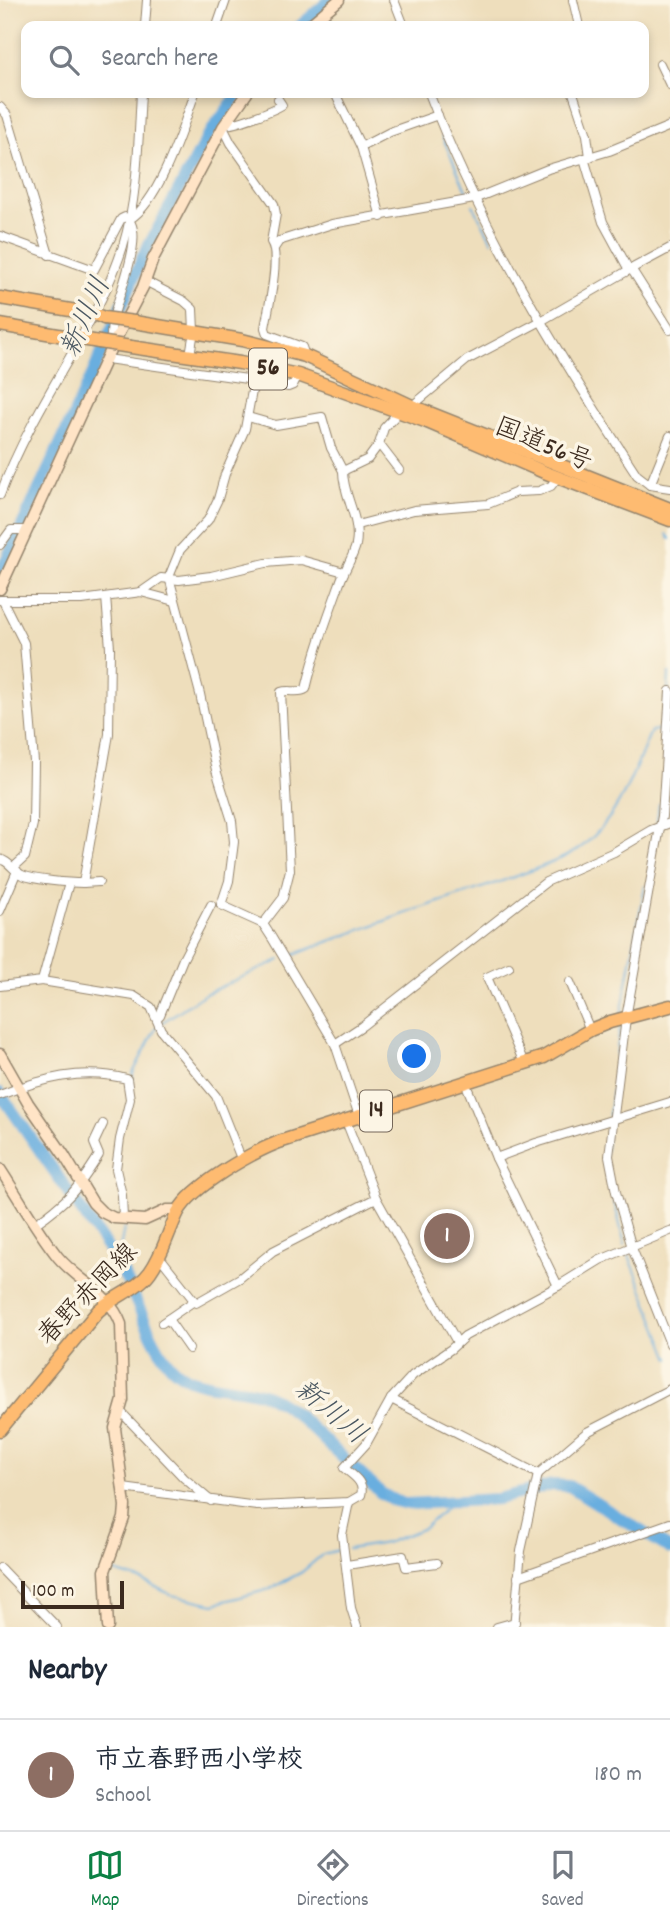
<!DOCTYPE html>
<html lang="en">
<head>
<meta charset="utf-8">
<style>
  :root { --surface:#fff; --page:#f6f6f7; --text:#1f2937; --muted:#747a83; --line:#e0e1e3; --accent:#0b8043 }
  body { margin:0; font-family:Dekko,"Klee One",sans-serif; background:var(--page); color:var(--text) }
  .scale { position:absolute; left:21px; bottom:18px; width:103px; box-sizing:border-box; padding-left:7px; border:4px solid #3b2a1e; border-top:0; font-size:19px; line-height:24px; white-space:nowrap; color:#3b2a1e; -webkit-text-stroke:5px #fcf5e5; paint-order:stroke }
  .you { position:absolute; left:415px; top:1057px; width:24px; height:24px; margin:-18px; border:5px solid #fff; border-radius:50%; background:#1a73e8; box-shadow:0 0 0 10px #1a73e833 }
  .badge { display:grid; place-items:center; width:46px; height:46px; border-radius:50%; background:var(--accent); color:#fff; font-size:23px; font-weight:700 }
  .pin { position:absolute; translate:-50% -50%; border:4px solid #fff; box-shadow:0 2px 7px #0006 }
  .list { margin:0; padding:0; list-style:none }
  h2 { display:flex; justify-content:space-between; align-items:center; height:91px; margin:0; padding:0 28px; font-size:30px }
  h2 small { font-size:23px; font-weight:400; color:var(--muted) }
  .list li { display:grid; grid-template-columns:46px 1fr auto; gap:21px; align-items:center; box-sizing:border-box; height:112px; padding:0 28px; border-top:2px solid var(--line) }
  .list b { display:block; font-size:26px; white-space:nowrap }
  .list p { margin:0; font-size:23px; white-space:nowrap; color:var(--muted) }
  .list em { font-size:23px; font-style:normal; color:var(--muted) }
  .icon { flex:none; width:38px; height:38px; fill:none; stroke:currentColor; stroke-width:2; stroke-linecap:round; stroke-linejoin:round }
  .map { position:relative; flex:none; width:670px; height:1627px; overflow:hidden }
  .search { position:absolute; background:var(--surface); box-shadow:0 4px 10px #0003; left:21px; right:21px; top:21px; height:77px; display:flex; align-items:center; gap:18px; box-sizing:border-box; padding:0 24px; border-radius:14px; color:var(--muted); font-size:26px }
  .sheet { height:203px; background:var(--surface) }
  nav { display:flex; justify-content:space-around; align-items:center; box-sizing:border-box; height:98px; border-top:2px solid var(--line); background:var(--surface); font-size:19px; color:var(--muted) }
  nav a { display:grid; justify-items:center; gap:4px }
  nav .on { color:var(--accent) }
  .map>svg:first-child { display:block }
</style>
</head>
<body>
<div class="map">
<svg width="670" height="1627" viewBox="0 0 670 1627">
  <rect width="100%" height="100%" fill="#fcf5e5"/>
  <filter id="ink" filterUnits="userSpaceOnUse"><feTurbulence type="fractalNoise" baseFrequency=".0143" numOctaves="2"/><feDisplacementMap in="SourceGraphic" scale="14" xChannelSelector="R" yChannelSelector="G"/><feConvolveMatrix kernelMatrix="1 2 1 2 8 2 1 2 1" color-interpolation-filters="sRGB"/></filter>
  <filter id="wash" filterUnits="userSpaceOnUse"><feTurbulence type="fractalNoise" baseFrequency=".00686" numOctaves="4" result="noise"/><feDisplacementMap in="SourceGraphic" scale="28" xChannelSelector="R" yChannelSelector="G"/><feGaussianBlur stdDeviation="1.57" result="paint"/><feColorMatrix in="noise" values="0 0 0 0 0 0 0 0 0 0 0 0 0 0 0 0 0 1.4 0 .05"/><feComposite in="paint" operator="in"/></filter>
  <g filter="url(#wash)">
    <rect width="100%" height="100%" fill="#eedebc"/>
    <g fill="none" stroke-linecap="round" stroke-linejoin="round">
      <g stroke="#69aedf" stroke-width="2">
        <path d="M 442,136 L 468,195"/>
        <path d="M 473,205 L 492,241"/>
        <path d="M 592,413 L 598,423"/>
        <path d="M 667,534 L 670,539"/>
        <path d="M 668,690 L 669,673"/>
        <path d="M 657,822 L 659,804"/>
        <path d="M 288,957 C 338,938 388,919 439,902 C 473,891 507,880 541,867 C 555,861 571,856 584,845 C 619,817 634,771 651,731 L 663,729"/>
        <path d="M 621,1015 L 645,886"/>
        <path d="M 161,1023 L 205,994 L 280,960"/>
        <path d="M 132,1085 L 133,1073 L 157,1026"/>
        <path d="M 609,1116 L 620,1026"/>
        <path d="M 608,1127 L 604,1161 L 625,1245"/>
        <path d="M 628,1253 L 670,1359"/>
        <path d="M 117,1262 L 125,1224"/>
        <path d="M 348,1549 L 386,1543 L 424,1528 L 453,1502"/>
        <path d="M 111,1571 L 141,1580 L 172,1595 L 214,1604 L 270,1589 L 302,1572 L 323,1554 L 339,1550"/>
      </g>
      <g stroke="#69aedf" stroke-width="12">
        <path d="M 300,26 L 330,0"/>
        <path d="M 0,573 L 89,382 L 143,256 L 208,136 L 239,93"/>
        <path d="M 0,1093 L 117,1262 C 135,1291 150,1344 172,1367 C 197,1393 241,1382 272,1398 C 291,1407 307,1424 322,1438 C 342,1457 361,1475 381,1493 L 395,1501 L 408,1504 L 498,1499 L 552,1485 L 569,1486 L 670,1549"/>
      </g>
    </g>
  </g>
  <g filter="url(#ink)">
    <g fill="none" stroke-linecap="round" stroke-linejoin="round">
      <g stroke="#94846d" stroke-width="10">
        <g id="minor">
          <path d="M 394,0 L 404,26"/>
          <path d="M 573,0 L 579,26"/>
          <path d="M 145,26 L 147,0"/>
          <path d="M 217,26 L 226,0"/>
          <path d="M 660,64 L 670,85"/>
          <path d="M 335,93 L 361,147 L 381,217"/>
          <path d="M 429,93 C 481,229 557,353 637,475 L 650,485 L 670,488"/>
          <path d="M 573,93 L 587,135 L 590,157"/>
          <path d="M 0,107 L 7,115 L 49,255"/>
          <path d="M 224,125 C 235,125 272,111 282,105 L 278,99"/>
          <path d="M 223,127 L 231,143 L 274,204 L 276,214 L 271,242 C 281,256 268,310 265,328 L 267,334 L 302,347 L 305,356"/>
          <path d="M 361,147 L 390,132 L 438,115"/>
          <path d="M 130,219 C 160,201 183,126 195,93"/>
          <path d="M 0,236 L 94,270 L 121,219 L 125,217 C 149,229 115,302 112,323 C 111,331 111,338 110,346"/>
          <path d="M 275,247 L 279,241 L 332,224 L 474,199 L 548,169 L 609,151 L 670,126"/>
          <path d="M 629,270 L 670,248"/>
          <path d="M 632,270 L 670,330"/>
          <path d="M 145,281 L 184,301 L 193,309 L 194,331 L 190,355"/>
          <path d="M 107,359 L 254,380 L 288,387 L 293,385 L 298,375"/>
          <path d="M 254,380 L 245,429 L 225,474 L 218,499 L 208,520 L 180,550 L 169,577 L 200,694 L 216,770 L 232,821 L 234,842 L 229,881 L 221,905 L 263,924 L 272,938 L 335,1044 L 359,1116"/>
          <path d="M 248,417 L 276,425 L 322,417 L 331,448 L 343,471 L 368,459 L 379,444 L 384,428 L 400,411 L 412,406 L 467,360 L 541,321 L 629,270 L 603,222 L 584,158"/>
          <path d="M 379,444 L 399,470"/>
          <path d="M 650,485 L 670,436"/>
          <path d="M 0,495 C 19,444 48,395 75,348 C 93,316 112,282 123,246 C 138,197 138,144 141,93"/>
          <path d="M 357,525 L 414,510 L 488,504 L 517,492 L 539,491 L 551,486 L 557,478"/>
          <path d="M 0,545 L 11,530 L 27,530"/>
          <path d="M 141,592 L 161,578 L 179,580 L 211,576 L 266,563 L 301,560 L 344,572"/>
          <path d="M 0,600 L 82,600 L 141,592 L 175,601"/>
          <path d="M 3,601 L 24,643 L 34,762 L 33,824 L 25,857 L 14,867"/>
          <path d="M 670,691 L 662,816 L 626,1018 L 609,1156 L 616,1192 L 632,1248 L 670,1344"/>
          <path d="M 0,859 C 10,862 13,870 22,875 C 34,880 69,883 83,883 L 109,734 L 110,648 L 106,597"/>
          <path d="M 83,883 L 99,882"/>
          <path d="M 0,911 L 17,871"/>
          <path d="M 263,924 L 283,898 L 290,870 L 281,692 C 289,689 299,694 306,689 C 315,651 328,616 341,580 C 345,569 353,557 356,545 C 361,518 343,497 343,471"/>
          <path d="M 509,967 L 487,977 L 524,1063"/>
          <path d="M 42,981 L 134,996 L 151,1007 L 161,1030 L 216,1096 L 242,1161"/>
          <path d="M 570,982 L 590,1030"/>
          <path d="M 0,986 L 42,981 L 69,883"/>
          <path d="M 157,1018 L 160,1015 L 183,959 L 211,905"/>
          <path d="M 335,1044 L 362,1026 L 546,882 L 614,852 L 651,830 L 670,823"/>
          <path d="M 465,1082 L 496,1158 L 536,1143 L 670,1102"/>
          <path d="M 0,1095 C 41,1079 83,1067 127,1079 L 130,1099 L 120,1139 L 116,1169 L 122,1195 L 123,1219"/>
          <path d="M 496,1158 L 558,1286 L 600,1260 L 670,1231"/>
          <path d="M 376,1198 L 457,1342"/>
          <path d="M 35,1224 C 68,1201 78,1189 99,1155 L 94,1143 L 103,1124"/>
          <path d="M 158,1258 L 163,1261 L 196,1303 L 240,1278 L 273,1251 L 376,1198 L 346,1121"/>
          <path d="M 168,1319 L 189,1349"/>
          <path d="M 162,1323 L 194,1301"/>
          <path d="M 391,1399 L 538,1474"/>
          <path d="M 121,1412 L 184,1478 L 211,1501"/>
          <path d="M 123,1488 L 257,1506 L 349,1502 L 361,1495 C 365,1482 353,1476 344,1468 L 366,1444 L 391,1399 L 413,1375 L 451,1349 L 465,1336 L 558,1286"/>
          <path d="M 349,1502 L 342,1535 L 351,1608 L 357,1627"/>
          <path d="M 347,1565 L 403,1556 L 406,1567 L 437,1563"/>
          <path d="M 0,1568 L 57,1627"/>
          <path d="M 518,1577 L 670,1523"/>
          <path d="M 497,1627 L 515,1622"/>
          <path d="M 514,1627 L 521,1551 L 538,1474 L 587,1432 L 670,1389"/>
        </g>
      </g>
      <g stroke="#94846d" stroke-width="13">
        <g id="secondary">
          <path d="M 308,26 L 339,0"/>
          <path d="M 0,589 L 109,352 L 143,287 L 153,259 L 223,127 L 247,93"/>
          <path d="M 0,1054 L 28,1103 L 64,1155 L 93,1203 L 102,1212 L 114,1218 L 145,1220 L 167,1210 L 179,1210"/>
          <path d="M 0,1169 C 19,1198 36,1230 58,1257 C 78,1281 110,1293 121,1324 L 123,1400 L 115,1428 L 125,1506 L 124,1518 L 105,1571 L 108,1627"/>
        </g>
      </g>
      <g stroke="#94846d" stroke-width="15">
        <path id="primary" d="M 0,1430 L 98,1311 C 114,1296 138,1289 150,1272 C 163,1254 168,1232 178,1212 C 192,1186 251,1153 279,1142 L 544,1057 L 590,1030 L 610,1022 L 670,1006"/>
      </g>
      <g stroke="#94846d" stroke-width="15">
        <g id="trunk">
          <path d="M 0,298 L 94,314 L 104,318"/>
          <path d="M 134,322 L 242,340 L 305,356 L 412,406 L 670,509"/>
          <path d="M 0,325 L 99,342"/>
          <path d="M 131,347 L 240,363 L 298,375 L 425,421 L 544,472 L 670,520"/>
        </g>
      </g>
      <use href="#minor" stroke="#fff" stroke-width="8"/>
      <use href="#secondary" stroke="#ffe4c6" stroke-width="10"/>
      <use href="#primary" stroke="#febb71" stroke-width="12"/>
      <use href="#trunk" stroke="#febb71" stroke-width="12"/>
      <g stroke="#94846d" stroke-width="15" stroke-linecap="butt">
        <g id="trunk-bridge">
          <path d="M 104,318 L 134,322"/>
          <path d="M 99,342 L 131,347"/>
        </g>
      </g>
      <use href="#trunk-bridge" stroke="#febb71" stroke-width="12"/>
    </g>
  </g>
  <g text-anchor="middle" dominant-baseline="central" stroke-width="7" stroke-linejoin="round" paint-order="stroke">
    <g fill="#fcf5e5" stroke="#75675a" stroke-width="2">
      <rect x="249" y="348.5" width="38" height="41" rx="5"/>
      <rect x="360" y="1090.5" width="32" height="41" rx="5"/>
    </g>
    <g font-size="24" font-weight="bold" fill="#3b2a1e">
      <text x="268" y="369">56</text>
      <text x="376" y="1111">14</text>
    </g>
    <g font-size="26" fill="#3b2a1e" stroke="#fcf5e5">
      <text transform="translate(543 446) rotate(22)">国道56号</text>
      <text transform="translate(89 1295) rotate(-46)">春野赤岡線</text>
    </g>
    <g font-size="28" font-style="italic" fill="#4b5862" stroke="#fcf5e5">
      <text transform="translate(88 318) rotate(-66)">新川川</text>
      <text transform="translate(329 1414) rotate(40)">新川川</text>
    </g>
  </g>
</svg>
<div class="scale">100 m</div>
<div class="you"></div>
<div class="pin badge" style="left:447px;top:1236px;background:#8d6e63">1</div>
<div class="search"><svg class="icon" aria-label="search" viewBox="0 0 24 24"><circle cx="10" cy="10" r="6"/><path d="M15 15l6 6"/></svg>Search here</div>
</div>
<section class="sheet">
<h2>Nearby<small></small></h2>
<ul class="list">
<li><span class="badge" style="background:#8d6e63">1</span><div><b>市立春野西小学校</b><p>School</p></div><em>180 m</em></li>
</ul>
</section>
<nav>
<a class="on"><svg class="icon" aria-label="map" viewBox="0 0 24 24"><path d="M3 6l6-2 6 2 6-2v14l-6 2-6-2-6 2zM9 4v14M15 6v14"/></svg>Map</a>
<a><svg class="icon" aria-label="directions" viewBox="0 0 24 24"><path d="M12 3l9 9-9 9-9-9zM9 14v-3h6M13 9l2 2-2 2"/></svg>Directions</a>
<a><svg class="icon" aria-label="saved" viewBox="0 0 24 24"><path d="M7 4h10v16l-5-4-5 4z"/></svg>Saved</a>
</nav>
</body>
</html>
